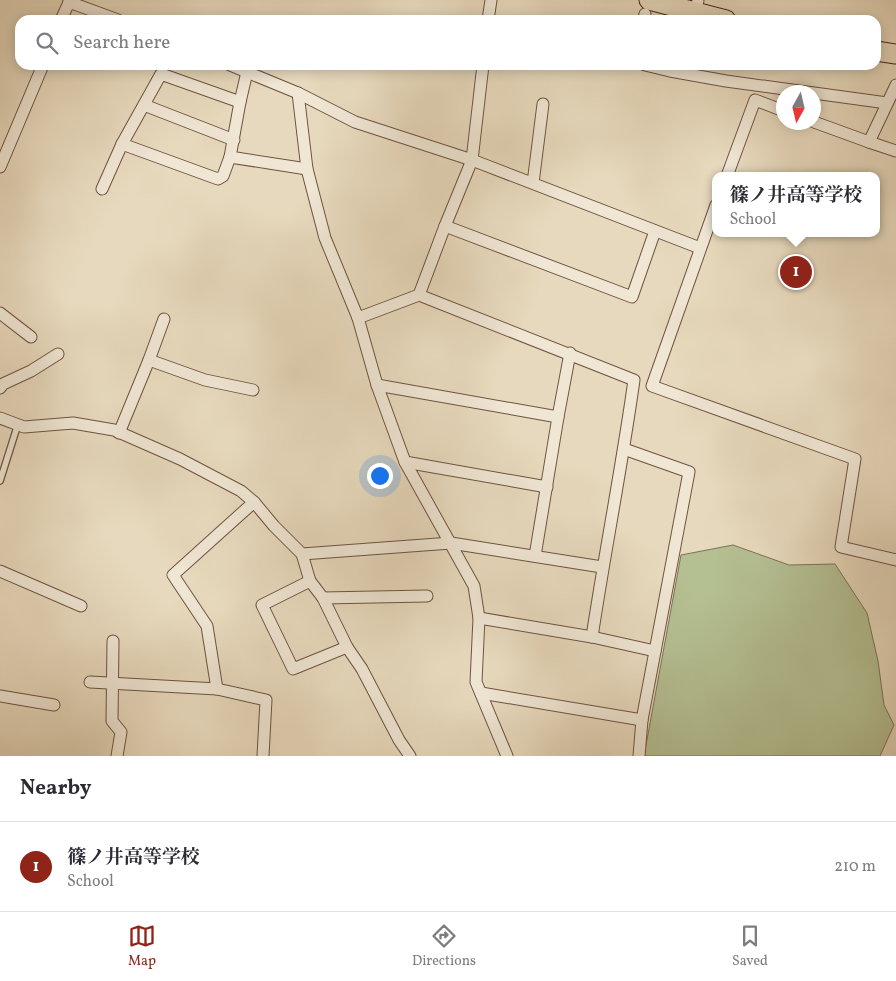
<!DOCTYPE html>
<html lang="en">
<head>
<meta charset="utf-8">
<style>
  :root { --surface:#fff; --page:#f7f7f7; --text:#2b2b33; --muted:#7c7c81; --line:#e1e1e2; --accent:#8f2418 }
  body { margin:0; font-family:Vollkorn,"Noto Serif JP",serif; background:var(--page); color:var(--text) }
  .compass { position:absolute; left:776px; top:85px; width:45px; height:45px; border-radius:50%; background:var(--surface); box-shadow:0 2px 12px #0003; rotate:188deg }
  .you { position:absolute; left:379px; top:475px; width:18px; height:18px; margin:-12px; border:4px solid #fff; border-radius:50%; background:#1a73e8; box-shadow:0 0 0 8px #1a73e833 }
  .badge { display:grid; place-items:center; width:32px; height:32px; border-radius:50%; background:var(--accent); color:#fff; font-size:16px; font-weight:700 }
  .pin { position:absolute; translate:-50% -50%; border:2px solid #fff; box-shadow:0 1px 5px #0006 }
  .popup { position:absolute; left:712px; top:172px; width:168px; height:65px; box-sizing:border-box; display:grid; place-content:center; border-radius:10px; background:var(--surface); filter:drop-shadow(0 1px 4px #0005); font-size:16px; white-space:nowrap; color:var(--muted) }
  .popup b { font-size:19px; color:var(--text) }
  .popup::after { content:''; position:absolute; left:50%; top:100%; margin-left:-10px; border:10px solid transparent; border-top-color:var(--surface) }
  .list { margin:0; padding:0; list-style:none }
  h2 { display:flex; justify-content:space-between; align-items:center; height:65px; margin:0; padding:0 20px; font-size:21px }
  h2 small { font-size:16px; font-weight:400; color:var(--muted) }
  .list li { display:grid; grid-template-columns:32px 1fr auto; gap:15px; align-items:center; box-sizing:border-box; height:90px; padding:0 20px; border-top:1px solid var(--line) }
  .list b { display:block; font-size:19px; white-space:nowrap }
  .list p { margin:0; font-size:16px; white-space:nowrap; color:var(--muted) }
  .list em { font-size:16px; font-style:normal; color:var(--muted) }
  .icon { flex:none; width:28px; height:28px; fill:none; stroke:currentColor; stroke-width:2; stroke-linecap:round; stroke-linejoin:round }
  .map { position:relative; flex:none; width:896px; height:756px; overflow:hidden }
  .search { position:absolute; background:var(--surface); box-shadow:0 2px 12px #0003; left:15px; right:15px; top:15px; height:55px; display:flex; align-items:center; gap:12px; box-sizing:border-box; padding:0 18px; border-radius:15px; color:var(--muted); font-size:19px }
  .sheet { height:155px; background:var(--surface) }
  nav { display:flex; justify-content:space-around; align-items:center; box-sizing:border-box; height:70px; border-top:1px solid var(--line); background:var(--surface); font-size:14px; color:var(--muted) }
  nav a { display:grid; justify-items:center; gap:2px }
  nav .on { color:var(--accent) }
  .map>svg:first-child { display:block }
</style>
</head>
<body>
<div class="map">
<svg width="896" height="756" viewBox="0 0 896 756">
  <rect width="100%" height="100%" fill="#e7d9bd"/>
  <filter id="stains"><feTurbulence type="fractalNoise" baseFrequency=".004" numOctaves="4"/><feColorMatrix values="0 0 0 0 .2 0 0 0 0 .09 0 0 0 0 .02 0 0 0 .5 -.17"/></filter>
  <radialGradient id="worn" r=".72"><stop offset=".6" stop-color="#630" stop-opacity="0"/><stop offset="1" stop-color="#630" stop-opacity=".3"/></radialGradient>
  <path fill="#b4bf92" stroke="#7e7255" d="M 733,545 L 789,565 L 835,564 L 867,613 L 878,661 L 884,705 L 894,725 L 880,756 L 644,756 L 681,555 Z"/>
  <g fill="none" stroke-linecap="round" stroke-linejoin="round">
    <g stroke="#705241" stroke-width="8">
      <path id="lane" d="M 0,481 L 18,424"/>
    </g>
    <g stroke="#705241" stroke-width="13">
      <g id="street">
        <path d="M 69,2 L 118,20"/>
        <path d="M 696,13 L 698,0"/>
        <path d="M 61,20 L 70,0"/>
        <path d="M 488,20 L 491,0"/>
        <path d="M 644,20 L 645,14"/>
        <path d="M 230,65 L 298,93 L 355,122 L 472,160 L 700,248"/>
        <path d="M 645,65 L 670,71 L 726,81 L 887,103"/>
        <path d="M 298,93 L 307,169 L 325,238 L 358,318 L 377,385 L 405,462 L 474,586 L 479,618 L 476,682 L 507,756"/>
        <path d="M 240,102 L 247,72"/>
        <path d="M 144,105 L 234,140"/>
        <path d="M 814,122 L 869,142 L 896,85"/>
        <path d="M 869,142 L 896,151"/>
        <path d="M 122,144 L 218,179 L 223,176 L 230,157"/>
        <path d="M 0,167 L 43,65"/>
        <path d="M 727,176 L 755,100 L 784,111"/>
        <path d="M 533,183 L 543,104"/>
        <path d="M 102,189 L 122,144 L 161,74 L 240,102 L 230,157 L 307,169"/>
        <path d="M 716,205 L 652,386 L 855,459 L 841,547 L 896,560"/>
        <path d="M 445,226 L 632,297 L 655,231"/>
        <path d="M 419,295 L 634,380 C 622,466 605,551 592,637"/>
        <path d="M 0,313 L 31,337"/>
        <path d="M 358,318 L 419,295 L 445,226 L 472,160 L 483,65"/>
        <path d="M 149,360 L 205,380 L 253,390"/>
        <path d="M 377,385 L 558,417"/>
        <path d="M 0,388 L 3,384 L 31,371 L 58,354"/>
        <path d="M 0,418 L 24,427 L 73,423 L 114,430 L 180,459 L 241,491 L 254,502 L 274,526 L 302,554 L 310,581 L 323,598 L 347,647 L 362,669 L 399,740 L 410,756"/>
        <path d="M 119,433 L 149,360 L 164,319"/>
        <path d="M 624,449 L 689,472 L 642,720 L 639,756"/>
        <path d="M 405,462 L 547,487"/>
        <path d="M 302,554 L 451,543 L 602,567"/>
        <path d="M 535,556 L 558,417 L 570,353"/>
        <path d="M 0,571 L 81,606"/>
        <path d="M 310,581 L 262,605 L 293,669 L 347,647"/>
        <path d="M 323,598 L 427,596"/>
        <path d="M 479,618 L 592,637 L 655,651"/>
        <path d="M 113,641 L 112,721 L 121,732 L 117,756"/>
        <path d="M 90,682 L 217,689 L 266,700 L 263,756"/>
        <path d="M 217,689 L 207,626 L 173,575 L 254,502"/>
        <path d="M 481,693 L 642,720"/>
        <path d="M 0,696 L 54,705"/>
      </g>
    </g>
    <g stroke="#492518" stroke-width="21">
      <g id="primary">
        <path d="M 649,0 L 726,20"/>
        <path d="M 876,51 L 896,54"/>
      </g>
    </g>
    <use href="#lane" stroke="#efe6d4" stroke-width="5.5"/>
    <use href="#street" stroke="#efe6d4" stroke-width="11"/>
    <use href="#primary" stroke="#e7d9bd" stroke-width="19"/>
  </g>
  <rect width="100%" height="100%" filter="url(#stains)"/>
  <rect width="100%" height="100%" fill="url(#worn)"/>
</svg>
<svg class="compass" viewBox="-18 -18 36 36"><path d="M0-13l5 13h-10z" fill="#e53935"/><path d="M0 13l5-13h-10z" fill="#7c7c81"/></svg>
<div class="you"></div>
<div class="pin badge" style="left:796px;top:272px">1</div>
<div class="popup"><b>篠ノ井高等学校</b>School</div>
<div class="search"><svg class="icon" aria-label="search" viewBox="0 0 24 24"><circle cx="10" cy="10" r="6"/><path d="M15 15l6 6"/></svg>Search here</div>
</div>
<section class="sheet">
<h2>Nearby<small></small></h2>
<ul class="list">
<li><span class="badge">1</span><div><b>篠ノ井高等学校</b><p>School</p></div><em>210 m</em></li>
</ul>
</section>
<nav>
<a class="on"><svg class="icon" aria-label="map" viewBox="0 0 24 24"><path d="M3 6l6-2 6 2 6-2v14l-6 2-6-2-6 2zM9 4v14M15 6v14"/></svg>Map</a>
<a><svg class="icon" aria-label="directions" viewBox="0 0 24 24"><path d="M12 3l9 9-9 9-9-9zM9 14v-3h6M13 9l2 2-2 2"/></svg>Directions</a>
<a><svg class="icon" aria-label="saved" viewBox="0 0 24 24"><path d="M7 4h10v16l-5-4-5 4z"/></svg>Saved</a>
</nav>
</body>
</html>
